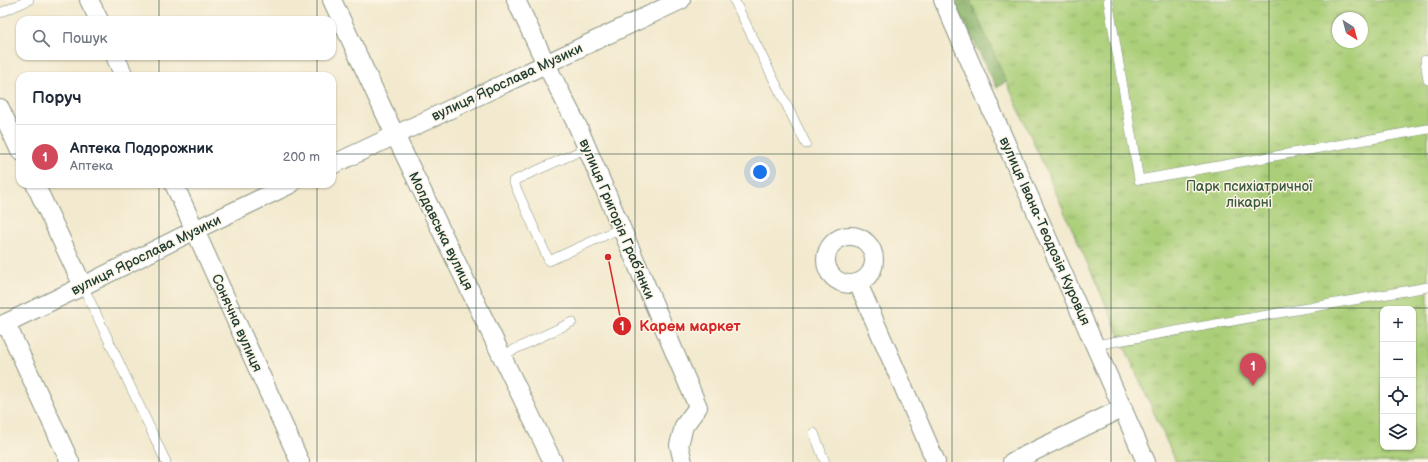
<!DOCTYPE html>
<html lang="uk">
<head>
<meta charset="utf-8">
<style>
  :root { --surface:#fff; --page:#f6f6f7; --text:#1f2937; --muted:#747a83; --line:#e0e1e3; --accent:#d1495b }
  body { margin:0; font-family:"Balsamiq Sans",sans-serif; background:var(--page); color:var(--text) }
  .controls { position:absolute; right:12px; bottom:12px; display:grid; overflow:hidden; border-radius:8px; box-shadow:0 1px 3px #0004 }
  .controls button { width:36px; height:36px; display:grid; place-items:center; padding:0; border:0; border-bottom:1px solid var(--line); background:var(--surface); color:var(--text); font:20px sans-serif }
  .compass { position:absolute; left:1332px; top:12px; width:36px; height:36px; border-radius:50%; background:var(--surface); box-shadow:0 1px 3px #0004; rotate:144deg }
  .you { position:absolute; left:760px; top:172px; width:14px; height:14px; margin:-10px; border:3px solid #fff; border-radius:50%; background:#1a73e8; box-shadow:0 0 0 6px #1a73e833 }
  .badge { display:grid; place-items:center; width:26px; height:26px; border-radius:50%; background:var(--accent); color:#fff; font-size:13px; font-weight:700 }
  .pin { position:absolute; translate:-50% -33px; filter:drop-shadow(0 1px 2px #0008) }
  .pin::after { content:''; position:absolute; top:21px; width:14px; height:12px; background:inherit; clip-path:polygon(0 0,100% 0,50% 100%) }
  .list { margin:0; padding:0; list-style:none }
  h2 { display:flex; justify-content:space-between; align-items:center; height:52px; margin:0; padding:0 16px; font-size:17px }
  h2 small { font-size:13px; font-weight:400; color:var(--muted) }
  .list li { display:grid; grid-template-columns:26px 1fr auto; gap:12px; align-items:center; box-sizing:border-box; height:64px; padding:0 16px; border-top:1px solid var(--line) }
  .list b { display:block; font-size:15px; white-space:nowrap }
  .list p { margin:0; font-size:13px; white-space:nowrap; color:var(--muted) }
  .list em { font-size:13px; font-style:normal; color:var(--muted) }
  .icon { flex:none; width:22px; height:22px; fill:none; stroke:currentColor; stroke-width:2; stroke-linecap:round; stroke-linejoin:round }
  .map { position:relative; flex:none; width:1428px; height:462px; overflow:hidden }
  .search { position:absolute; background:var(--surface); box-shadow:0 1px 3px #0004; left:16px; top:16px; width:320px; height:44px; display:flex; align-items:center; gap:10px; box-sizing:border-box; padding:0 14px; border-radius:12px; color:var(--muted); font-size:15px }
  .panel { position:absolute; background:var(--surface); box-shadow:0 1px 3px #0004; left:16px; top:72px; width:320px; height:116px; border-radius:12px }
  .map>svg:first-child { display:block }
</style>
</head>
<body>
<div class="map">
<svg width="1428" height="462" viewBox="0 0 1428 462">
  <defs>
    <pattern id="forest-crowns" width="20" height="18" patternUnits="userSpaceOnUse"><rect width="20" height="18" fill="#88b269"/><path d="M2 6a3 3 0 1 1 6 0M12 15a3 3 0 1 1 6 0" fill="none" stroke="#6f9257"/></pattern>
    <pattern id="park-tufts" width="24" height="20" patternUnits="userSpaceOnUse"><rect width="24" height="20" fill="#abcf79"/><path d="M3 7l-1-3M5 7V3M7 7l1-3M15 17l-1-3M17 17v-4M19 17l1-3" fill="none" stroke="#8ba964"/></pattern>
  </defs>
  <rect width="100%" height="100%" fill="#fcf5e5"/>
  <filter id="ink" filterUnits="userSpaceOnUse"><feTurbulence type="fractalNoise" baseFrequency=".025" numOctaves="2"/><feDisplacementMap in="SourceGraphic" scale="8" xChannelSelector="R" yChannelSelector="G"/><feConvolveMatrix kernelMatrix="1 2 1 2 8 2 1 2 1" color-interpolation-filters="sRGB"/></filter>
  <filter id="wash" filterUnits="userSpaceOnUse"><feTurbulence type="fractalNoise" baseFrequency=".012" numOctaves="4" result="noise"/><feDisplacementMap in="SourceGraphic" scale="16" xChannelSelector="R" yChannelSelector="G"/><feGaussianBlur stdDeviation="0.9" result="paint"/><feColorMatrix in="noise" values="0 0 0 0 0 0 0 0 0 0 0 0 0 0 0 0 0 1.4 0 .05"/><feComposite in="paint" operator="in"/></filter>
  <g filter="url(#wash)">
    <rect width="100%" height="100%" fill="#f2e9ce"/>
    <path fill="url(#forest-crowns)" stroke="#54784e" d="M 953,0 L 1103,0 L 1057,43 L 997,88 Z"/>
    <path fill="url(#park-tufts)" stroke="#658656" fill-rule="evenodd" d="M 970,0 L 1428,0 L 1428,462 L 1176,462 ZM 1338,18 L 1362,18 L 1362,42 L 1338,42 ZM 1383,309 L 1413,309 L 1413,447 L 1383,447 Z"/>
  </g>
  <g filter="url(#ink)">
    <g fill="none" stroke-linecap="round" stroke-linejoin="round">
      <g stroke="#889381" stroke-width="10">
        <g id="service">
          <path d="M 734,0 L 806,144"/>
          <path d="M 1108,0 L 1139,180 L 1428,129"/>
          <path d="M 0,13 L 29,0"/>
          <path d="M 1425,60 L 1428,80"/>
          <path d="M 587,148 L 513,181 L 549,261 L 621,228"/>
          <path d="M 83,286 L 166,462"/>
          <path d="M 1095,345 L 1428,287"/>
          <path d="M 501,356 L 572,322"/>
          <path d="M 814,433 L 825,462"/>
        </g>
      </g>
      <g stroke="#889381" stroke-width="20">
        <g id="minor">
          <path d="M 89,0 L 99,20"/>
          <path d="M 332,0 L 395,135 L 553,462"/>
          <path d="M 516,0 L 546,64 L 578,127 L 698,407 L 684,426 L 679,445 L 683,462"/>
          <path d="M 943,0 L 1146,462"/>
          <path d="M 115,56 L 124,76"/>
          <path d="M 0,108 L 20,151"/>
          <path d="M 332,165 L 681,0"/>
          <path d="M 35,184 L 83,286"/>
          <path d="M 174,184 L 300,462"/>
          <circle cx="850" cy="260" r="24"/>
          <path d="M 858,283 L 936,462"/>
          <path d="M 6,323 L 70,462"/>
          <path d="M 0,326 L 83,286 L 195,230 L 291,184"/>
          <path d="M 1012,462 L 1123,408"/>
        </g>
      </g>
      <use href="#service" stroke="#fff" stroke-width="9"/>
      <use href="#minor" stroke="#fff" stroke-width="18"/>
    </g>
  </g>
  <path fill="none" stroke="#1f3d34" stroke-width="1" stroke-opacity="0.55" d="M 159,0 L 159,20M 317,0 L 317,20M 476,0 L 476,462M 635,0 L 635,462M 793,0 L 793,462M 952,0 L 952,462M 1111,0 L 1111,462M 1269,0 L 1269,462M 159,56 L 159,76M 317,56 L 317,76M 0,154 L 20,154M 332,154 L 1428,154M 159,184 L 159,462M 317,184 L 317,462M 0,308 L 1428,308"/>
  <g text-anchor="middle" dominant-baseline="central" stroke-width="3" stroke-linejoin="round" paint-order="stroke">
    <g font-size="14" fill="#1f3d34" stroke="#fcf5e5">
      <text transform="translate(507 82) rotate(-25)">вулиця Ярослава Музики</text>
      <text transform="translate(617 219) rotate(67)">вулиця Григорія Грабʼянки</text>
      <text transform="translate(441 231) rotate(64)">Молдавська вулиця</text>
      <text transform="translate(1045 231) rotate(66)">вулиця Івана-Теодозія Куровця</text>
      <text transform="translate(146 255) rotate(-26)">вулиця Ярослава Музики</text>
      <text transform="translate(237 323) rotate(66)">Сонячна вулиця</text>
    </g>
    <g font-size="14" fill="#3b5a42" stroke="#fcf5e5">
      <text x="1249" y="186">Парк психіатричної<tspan x="1249" dy="16">лікарні</tspan></text>
    </g>
  </g>
  <path fill="none" stroke="#d62828" stroke-width="1.5" d="M608 257L622 326"/>
  <g fill="#d62828" stroke="#fcf5e5" stroke-width="1.5">
    <circle cx="608" cy="257" r="4"/>
    <circle cx="622" cy="326" r="10"/>
  </g>
  <g font-size="12" text-anchor="middle" font-weight="bold" fill="#fff">
    <text x="622" y="330">1</text>
  </g>
  <g font-size="15" text-anchor="middle" font-weight="bold" fill="#d62828" stroke="#fcf5e5" stroke-width="3" stroke-linejoin="round" paint-order="stroke">
    <text x="690" y="331">Карем маркет</text>
  </g>
</svg>
<div class="controls">
<button>+</button>
<button>−</button>
<button><svg class="icon" aria-label="locate" viewBox="0 0 24 24"><circle cx="12" cy="12" r="6"/><path d="M12 2v4M12 18v4M2 12h4M18 12h4"/></svg></button>
<button><svg class="icon" aria-label="layers" viewBox="0 0 24 24"><path d="M12 4l9 5-9 5-9-5zM3 14l9 5 9-5"/></svg></button>
</div>
<svg class="compass" viewBox="-18 -18 36 36"><path d="M0-13l5 13h-10z" fill="#e53935"/><path d="M0 13l5-13h-10z" fill="#747a83"/></svg>
<div class="you"></div>
<div class="pin badge" style="left:1253px;top:386px">1</div>
<div class="search"><svg class="icon" aria-label="search" viewBox="0 0 24 24"><circle cx="10" cy="10" r="6"/><path d="M15 15l6 6"/></svg>Пошук</div>
<section class="panel">
<h2>Поруч<small></small></h2>
<ul class="list">
<li><span class="badge">1</span><div><b>Аптека Подорожник</b><p>Аптека</p></div><em>200 m</em></li>
</ul>
</section>
</div>
</body>
</html>
